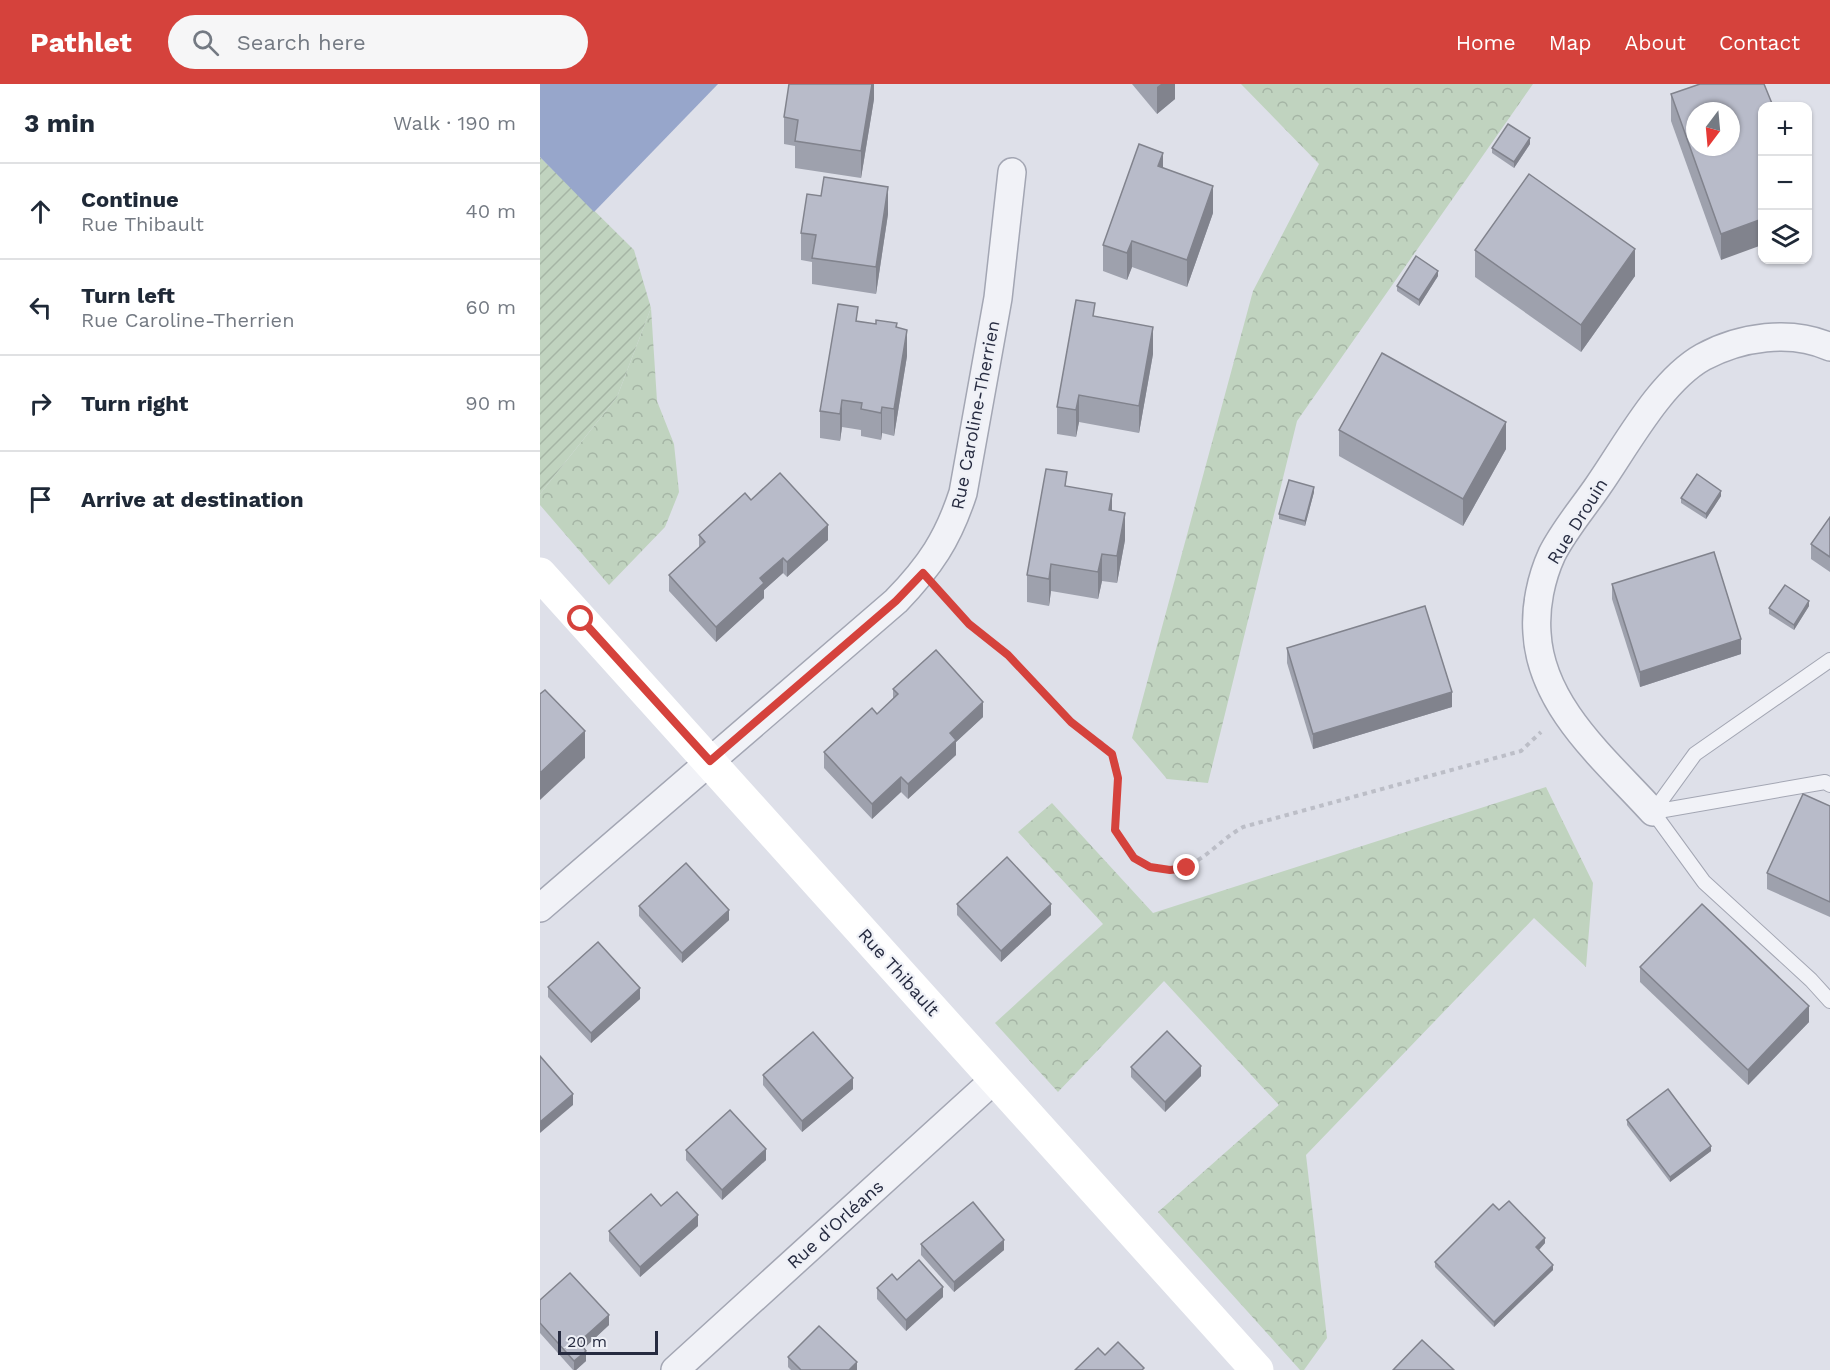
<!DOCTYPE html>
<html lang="en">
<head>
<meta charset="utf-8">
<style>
  :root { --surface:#fff; --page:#f6f6f7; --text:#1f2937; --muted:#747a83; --line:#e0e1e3; --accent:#d5423c }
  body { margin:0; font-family:"Work Sans",sans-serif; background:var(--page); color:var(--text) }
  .controls { position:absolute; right:18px; top:18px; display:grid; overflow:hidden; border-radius:12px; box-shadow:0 2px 4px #0004 }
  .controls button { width:54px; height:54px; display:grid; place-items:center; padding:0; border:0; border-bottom:2px solid var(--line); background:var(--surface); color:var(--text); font:30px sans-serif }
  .compass { position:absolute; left:1146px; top:18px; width:54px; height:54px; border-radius:50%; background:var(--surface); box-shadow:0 2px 4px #0004; rotate:196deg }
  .scale { position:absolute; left:18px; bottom:15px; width:100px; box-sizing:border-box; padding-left:6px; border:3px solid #262b40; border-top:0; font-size:16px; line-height:21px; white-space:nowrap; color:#262b40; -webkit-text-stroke:4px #eef0f6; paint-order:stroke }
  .stop { position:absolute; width:18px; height:18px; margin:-14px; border:4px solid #d5423c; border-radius:50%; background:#fff }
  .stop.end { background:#d5423c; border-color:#fff; box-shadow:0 2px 6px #0008 }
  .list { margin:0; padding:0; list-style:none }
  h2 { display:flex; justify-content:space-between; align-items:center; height:78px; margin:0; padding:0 24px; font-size:26px }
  h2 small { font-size:20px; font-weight:400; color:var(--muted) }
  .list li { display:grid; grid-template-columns:39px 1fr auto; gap:18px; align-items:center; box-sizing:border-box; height:96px; padding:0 24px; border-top:2px solid var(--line) }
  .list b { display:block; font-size:22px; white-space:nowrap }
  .list p { margin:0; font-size:20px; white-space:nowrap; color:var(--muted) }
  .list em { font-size:20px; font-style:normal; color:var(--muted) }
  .icon { flex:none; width:33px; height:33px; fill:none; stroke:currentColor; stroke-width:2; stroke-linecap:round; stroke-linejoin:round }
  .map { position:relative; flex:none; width:1290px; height:1286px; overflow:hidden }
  header { display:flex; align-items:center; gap:36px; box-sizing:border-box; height:84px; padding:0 30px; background:var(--accent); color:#fff }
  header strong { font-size:28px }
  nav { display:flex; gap:33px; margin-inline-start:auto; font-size:21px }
  .search { width:420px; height:54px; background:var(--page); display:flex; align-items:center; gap:15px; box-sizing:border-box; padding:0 21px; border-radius:33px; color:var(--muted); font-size:22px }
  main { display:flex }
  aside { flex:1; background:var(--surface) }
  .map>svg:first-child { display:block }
</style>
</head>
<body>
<header>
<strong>Pathlet</strong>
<div class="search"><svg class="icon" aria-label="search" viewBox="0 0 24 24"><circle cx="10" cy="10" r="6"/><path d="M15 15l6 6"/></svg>Search here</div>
<nav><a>Home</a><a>Map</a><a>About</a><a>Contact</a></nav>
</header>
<main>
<aside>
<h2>3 min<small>Walk · 190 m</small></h2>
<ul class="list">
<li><svg class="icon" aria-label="ahead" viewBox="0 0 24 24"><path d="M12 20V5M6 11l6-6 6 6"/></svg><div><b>Continue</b><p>Rue Thibault</p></div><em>40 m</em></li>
<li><svg class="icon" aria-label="left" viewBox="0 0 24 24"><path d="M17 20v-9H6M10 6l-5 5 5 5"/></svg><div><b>Turn left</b><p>Rue Caroline-Therrien</p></div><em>60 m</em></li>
<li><svg class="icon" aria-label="right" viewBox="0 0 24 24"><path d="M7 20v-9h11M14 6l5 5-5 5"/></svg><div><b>Turn right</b></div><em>90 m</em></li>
<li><svg class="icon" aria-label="arrive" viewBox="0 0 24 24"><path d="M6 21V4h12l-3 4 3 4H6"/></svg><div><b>Arrive at destination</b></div></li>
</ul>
</aside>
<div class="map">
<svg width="1290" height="1286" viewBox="0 0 1290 1286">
  <defs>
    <pattern id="forest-crowns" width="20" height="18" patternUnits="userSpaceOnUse" patternTransform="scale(1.5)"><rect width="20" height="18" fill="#c0d3bf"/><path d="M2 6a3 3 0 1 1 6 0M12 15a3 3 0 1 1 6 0" fill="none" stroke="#a5b5a5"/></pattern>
    <pattern id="garden-furrows" width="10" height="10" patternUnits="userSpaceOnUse" patternTransform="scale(1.5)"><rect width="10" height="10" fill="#c0d3bf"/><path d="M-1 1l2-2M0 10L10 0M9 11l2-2" fill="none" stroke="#a5b5a5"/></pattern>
  </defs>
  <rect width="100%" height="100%" fill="#dee0e9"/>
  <g fill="url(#forest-crowns)">
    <path d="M 701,0 L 993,0 L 757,337 L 668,699 L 627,695 L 592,654 L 713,207 L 779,80 Z"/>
    <path d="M 111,224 L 117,317 L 134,360 L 139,408 L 125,443 L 69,501 L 0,421 L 0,410 L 77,313 Z"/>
    <path d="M 1006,703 L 1053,799 L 1046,883 L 994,834 L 766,1071 L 787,1254 L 764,1286 L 760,1286 L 618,1128 L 739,1021 L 624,897 L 518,1008 L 455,939 L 563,840 L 478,748 L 512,719 L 613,829 Z"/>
  </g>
  <path fill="url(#garden-furrows)" d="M 0,73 L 94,166 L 111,224 L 77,313 L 0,410 Z"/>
  <path fill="#97a6cb" d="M 0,0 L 178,0 L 54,128 L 0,73 Z"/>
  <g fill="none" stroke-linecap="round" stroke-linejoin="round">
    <g stroke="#a3a6b3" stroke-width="16">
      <g id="lane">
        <path d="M 1290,576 L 1155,670 L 1113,728 L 1285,698 L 1290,701"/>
        <path d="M 1113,728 L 1164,798 L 1271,896 L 1290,917"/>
      </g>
    </g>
    <g stroke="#a3a6b3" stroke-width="30">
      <g id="street">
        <path d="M 1113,728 C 1066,676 1001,623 997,549 C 995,523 1001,494 1012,470 C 1024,446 1043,424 1058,402 C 1086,362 1120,297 1163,273 C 1200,253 1251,245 1290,263"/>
        <path d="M 0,824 L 356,517 C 390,482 408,455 423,409 L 458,214 L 472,88"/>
        <path d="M 135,1286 L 455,995"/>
      </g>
    </g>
    <path stroke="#bcbec7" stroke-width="4" stroke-dasharray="4.5 4.5" stroke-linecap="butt" d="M 402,510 C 411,520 419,531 429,541 C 441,552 457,560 469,571 C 491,592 509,617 531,638 C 543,649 562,655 571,669 C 596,704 547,752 608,781 C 647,801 672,760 703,743 L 981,667 L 1001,648"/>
    <use href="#lane" stroke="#f1f2f7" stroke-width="14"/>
    <use href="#street" stroke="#f1f2f7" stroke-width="27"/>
    <path stroke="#fff" stroke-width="33" d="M 0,490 L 717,1286"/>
  </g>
  <g fill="#9ea1ad">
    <path d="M 334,0 L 334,15 L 321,94 L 255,84 L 255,62 L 244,60 L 244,33 Z"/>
    <path d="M 592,0 L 635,0 L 635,15 L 617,30 Z"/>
    <path d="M 1224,0 L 1181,176 L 1131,37 L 1131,10 Z"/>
    <path d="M 990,60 L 974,84 L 952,69 L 952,64 Z"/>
    <path d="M 623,84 L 673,129 L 647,203 L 592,183 L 587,196 L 563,187 L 563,161 Z"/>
    <path d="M 348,130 L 336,210 L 272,200 L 272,178 L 261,176 L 261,149 Z"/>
    <path d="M 935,166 L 1095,192 L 1041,268 L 935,193 Z"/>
    <path d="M 898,192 L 879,222 L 857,207 L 857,202 Z"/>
    <path d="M 555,232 L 613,270 L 599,349 L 539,338 L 536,353 L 517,350 L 517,323 Z"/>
    <path d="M 318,237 L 357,244 L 367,272 L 354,352 L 342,349 L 341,356 L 321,352 L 321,346 L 302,343 L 300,357 L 280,354 L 280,327 Z"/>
    <path d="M 799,346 L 966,365 L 923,442 L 799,372 Z"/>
    <path d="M 527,402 L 572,426 L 585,456 L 577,499 L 562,497 L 558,515 L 511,507 L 509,522 L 487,518 L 487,491 Z"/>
    <path d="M 774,408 L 765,442 L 739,435 L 739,430 Z"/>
    <path d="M 1181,412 L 1166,435 L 1141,419 L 1141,414 Z"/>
    <path d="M 211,416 L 288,456 L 247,493 L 243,489 L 224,506 L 224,514 L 176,558 L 129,507 L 129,491 L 159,464 L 159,451 Z"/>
    <path d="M 1290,433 L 1290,488 L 1271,475 L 1271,460 Z"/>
    <path d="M 1072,500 L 1201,570 L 1100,603 L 1072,515 Z"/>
    <path d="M 1269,522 L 1254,546 L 1229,530 L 1229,524 Z"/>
    <path d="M 747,564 L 912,623 L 773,665 L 747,579 Z"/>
    <path d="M 353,605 L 443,633 L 416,658 L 416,671 L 368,715 L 361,708 L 332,735 L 284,684 L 284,668 L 337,630 L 353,615 Z"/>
    <path d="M 1290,722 L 1290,833 L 1227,805 L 1227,789 Z"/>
    <path d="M 417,820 L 511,831 L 461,878 L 417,831 Z"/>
    <path d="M 99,822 L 189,836 L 142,879 L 99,832 Z"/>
    <path d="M 1100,883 L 1269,938 L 1208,1001 L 1100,898 Z"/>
    <path d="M 8,903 L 100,915 L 51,959 L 8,913 Z"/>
    <path d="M 591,983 L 661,992 L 625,1028 L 591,993 Z"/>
    <path d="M 223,991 L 313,1005 L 262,1048 L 223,1001 Z"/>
    <path d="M 1087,1036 L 1171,1067 L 1130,1098 L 1087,1041 Z"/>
    <path d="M 146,1066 L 226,1076 L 182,1116 L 146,1076 Z"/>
    <path d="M 121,1122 L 158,1142 L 100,1193 L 69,1157 L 69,1147 Z"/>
    <path d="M 959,1126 L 1005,1159 L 999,1166 L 1013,1186 L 954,1243 L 895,1183 L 895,1178 Z"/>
    <path d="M 381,1160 L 464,1166 L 414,1208 L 381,1171 Z"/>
    <path d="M 357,1196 L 403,1213 L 366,1247 L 337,1215 L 337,1204 Z"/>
    <path d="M 0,1216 L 69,1241 L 44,1264 L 46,1277 L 36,1286 L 33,1286 L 0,1249 Z"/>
    <path d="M 248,1273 L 317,1286 L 251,1286 L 248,1283 Z"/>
  </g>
  <g fill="#81838d">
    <path d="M 332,0 L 334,0 L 334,15 L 321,94 L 321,67 Z"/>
    <path d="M 621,0 L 635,0 L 635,15 L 617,30 L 617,3 Z"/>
    <path d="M 990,54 L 990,60 L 974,84 L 974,78 Z"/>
    <path d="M 623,69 L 623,96 L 618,82 Z"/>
    <path d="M 673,102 L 673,129 L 647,203 L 647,176 Z"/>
    <path d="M 348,103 L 348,130 L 336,210 L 336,183 Z"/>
    <path d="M 1222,135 L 1222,161 L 1181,176 L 1181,150 Z"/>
    <path d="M 592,157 L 592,183 L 587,196 L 587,169 Z"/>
    <path d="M 1095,165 L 1095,192 L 1041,268 L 1041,241 Z"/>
    <path d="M 898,187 L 898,192 L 879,222 L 879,216 Z"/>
    <path d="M 613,243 L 613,270 L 599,349 L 599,322 Z"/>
    <path d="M 367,246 L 367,272 L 354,352 L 354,325 Z"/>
    <path d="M 539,311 L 539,338 L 536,353 L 536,326 Z"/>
    <path d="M 302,316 L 302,343 L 300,357 L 300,330 Z"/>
    <path d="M 342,323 L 342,349 L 341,356 L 341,329 Z"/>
    <path d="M 966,338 L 966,365 L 923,442 L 923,415 Z"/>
    <path d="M 774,403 L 774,408 L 765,442 L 765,437 Z"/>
    <path d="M 1181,407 L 1181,412 L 1166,435 L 1166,430 Z"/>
    <path d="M 572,410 L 572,437 L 569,426 Z"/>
    <path d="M 585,429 L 585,456 L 577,499 L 577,472 Z"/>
    <path d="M 288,441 L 288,456 L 247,493 L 247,478 Z"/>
    <path d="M 562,470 L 562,497 L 558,515 L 558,488 Z"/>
    <path d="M 243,474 L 243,489 L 224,506 L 224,514 L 176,558 L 176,543 L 220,494 Z"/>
    <path d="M 511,480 L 511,507 L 509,522 L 509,495 Z"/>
    <path d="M 1269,517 L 1269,522 L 1254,546 L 1254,541 Z"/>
    <path d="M 1201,555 L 1201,570 L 1100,603 L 1100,588 Z"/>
    <path d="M 912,608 L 912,623 L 773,665 L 773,650 Z"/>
    <path d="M 443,618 L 443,633 L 416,658 L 416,671 L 368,715 L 368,700 L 410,649 Z"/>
    <path d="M 45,647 L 45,674 L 0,716 L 0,689 Z"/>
    <path d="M 361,693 L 361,708 L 332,735 L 332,720 Z"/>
    <path d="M 511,820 L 511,831 L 461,878 L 461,867 Z"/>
    <path d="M 189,826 L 189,836 L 142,879 L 142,869 Z"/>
    <path d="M 100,904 L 100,915 L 51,959 L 51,949 Z"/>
    <path d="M 1269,922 L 1269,938 L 1208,1001 L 1208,986 Z"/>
    <path d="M 661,982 L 661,992 L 625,1028 L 625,1018 Z"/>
    <path d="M 313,994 L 313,1005 L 262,1048 L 262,1037 Z"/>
    <path d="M 33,1010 L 33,1021 L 0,1049 L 0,1038 Z"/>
    <path d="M 1171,1062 L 1171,1067 L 1130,1098 L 1130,1093 Z"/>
    <path d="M 226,1065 L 226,1076 L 182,1116 L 182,1106 Z"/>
    <path d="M 158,1131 L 158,1142 L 100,1193 L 100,1183 Z"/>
    <path d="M 1005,1154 L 1005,1159 L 996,1169 L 996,1163 Z"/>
    <path d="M 464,1156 L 464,1166 L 414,1208 L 414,1198 Z"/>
    <path d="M 1013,1181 L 1013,1186 L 954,1243 L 954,1238 Z"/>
    <path d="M 403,1203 L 403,1213 L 366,1247 L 366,1236 Z"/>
    <path d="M 69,1231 L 69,1241 L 39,1269 L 39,1258 Z"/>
    <path d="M 46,1267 L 46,1277 L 36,1286 L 34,1286 L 34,1277 Z"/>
    <path d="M 317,1278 L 317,1286 L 309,1286 Z"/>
  </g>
  <g fill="#b8bbc9" stroke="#81838d" stroke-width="1.5" fill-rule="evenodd">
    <path d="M 249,0 L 332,0 L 321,67 L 255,57 L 258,36 L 244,33 Z"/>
    <path d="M 1160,0 L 1224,0 L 1233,22 L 1222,22 L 1222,135 L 1181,150 L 1131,10 ZM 1155,27 L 1191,27 L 1191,63 L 1155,63 Z"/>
    <path d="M 968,40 L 990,54 L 974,78 L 952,64 Z"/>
    <path d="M 599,60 L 623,69 L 618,82 L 673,102 L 647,176 L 592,157 L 587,169 L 563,161 Z"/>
    <path d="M 989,90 L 1095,165 L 1041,241 L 935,166 Z"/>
    <path d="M 284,93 L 348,103 L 336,183 L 272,174 L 276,151 L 261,149 L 267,110 L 281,112 Z"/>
    <path d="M 876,172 L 898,187 L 879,216 L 857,202 Z"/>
    <path d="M 536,216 L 555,219 L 553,232 L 613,243 L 599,322 L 539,311 L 536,326 L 517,323 Z"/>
    <path d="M 298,220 L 318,223 L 316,237 L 336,240 L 336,236 L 357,239 L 356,243 L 367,246 L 354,325 L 342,323 L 341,329 L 321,325 L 322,319 L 302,316 L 300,330 L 280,327 Z"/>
    <path d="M 842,269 L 966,338 L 923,415 L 799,346 Z"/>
    <path d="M 506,385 L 527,388 L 525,402 L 572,410 L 569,426 L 585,429 L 577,472 L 562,470 L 558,488 L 511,480 L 509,495 L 487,491 Z"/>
    <path d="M 240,389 L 288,441 L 247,478 L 243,474 L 220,494 L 224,499 L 176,543 L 129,491 L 165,458 L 159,451 L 205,409 L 211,416 Z"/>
    <path d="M 1157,390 L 1181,407 L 1166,430 L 1141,414 Z"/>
    <path d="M 749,396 L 774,403 L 765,437 L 739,430 Z"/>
    <path d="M 1290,433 L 1290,473 L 1271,460 Z"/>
    <path d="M 1174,468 L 1201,555 L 1100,588 L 1072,500 Z"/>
    <path d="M 1245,501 L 1269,517 L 1254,541 L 1229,524 Z"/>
    <path d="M 885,522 L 912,608 L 773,650 L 747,564 Z"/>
    <path d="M 396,566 L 443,618 L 410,649 L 416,656 L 368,700 L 361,693 L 332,720 L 284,668 L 332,624 L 337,630 L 358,610 L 353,605 Z"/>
    <path d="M 5,606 L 45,647 L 0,689 L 0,610 Z"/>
    <path d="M 1263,710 L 1290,722 L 1290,818 L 1227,789 Z"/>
    <path d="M 467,773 L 511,820 L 461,867 L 417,820 Z"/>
    <path d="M 146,779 L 189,826 L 142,869 L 99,822 Z"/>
    <path d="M 1162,820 L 1269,922 L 1208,986 L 1100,883 Z"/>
    <path d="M 58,858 L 100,904 L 51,949 L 8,903 Z"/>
    <path d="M 627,947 L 661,982 L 625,1018 L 591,983 Z"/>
    <path d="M 273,948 L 313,994 L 262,1037 L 223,991 Z"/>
    <path d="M 0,972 L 33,1010 L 0,1038 Z"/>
    <path d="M 1128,1005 L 1171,1062 L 1130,1093 L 1087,1036 Z"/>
    <path d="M 190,1026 L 226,1065 L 182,1106 L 146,1066 Z"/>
    <path d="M 137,1108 L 158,1131 L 100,1183 L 69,1147 L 111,1110 L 121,1122 Z"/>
    <path d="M 969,1117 L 1005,1154 L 996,1163 L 1013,1181 L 954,1238 L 895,1178 L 953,1120 L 959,1126 Z"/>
    <path d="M 433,1118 L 464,1156 L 414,1198 L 381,1160 Z"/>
    <path d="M 379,1176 L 403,1203 L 366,1236 L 337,1204 L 352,1190 L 357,1196 Z"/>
    <path d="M 30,1189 L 69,1231 L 39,1258 L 46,1267 L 34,1277 L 0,1239 L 0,1216 Z"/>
    <path d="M 279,1242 L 317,1278 L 309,1286 L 261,1286 L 248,1273 Z"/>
    <path d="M 882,1256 L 914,1286 L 853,1286 Z"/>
    <path d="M 578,1258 L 604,1284 L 602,1286 L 535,1286 L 558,1264 L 565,1271 Z"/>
  </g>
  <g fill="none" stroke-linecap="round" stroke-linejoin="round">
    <path stroke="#d5423c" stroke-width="8" d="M 41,535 L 170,677 L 356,517 L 383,489 L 429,540 L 468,571 L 531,638 L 572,670 L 578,694 L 575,746 L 594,774 L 610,783 L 630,786 L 647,784"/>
  </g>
  <g text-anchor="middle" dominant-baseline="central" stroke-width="4.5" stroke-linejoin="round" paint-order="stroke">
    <g font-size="18" fill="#262b40" stroke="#eef0f6">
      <text transform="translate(435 331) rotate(-79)">Rue Caroline-Therrien</text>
      <text transform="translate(1037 437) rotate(-58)">Rue Drouin</text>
      <text transform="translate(359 888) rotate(48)">Rue Thibault</text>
      <text transform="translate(295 1140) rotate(-42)">Rue d'Orléans</text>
    </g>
  </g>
</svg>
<div class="controls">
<button>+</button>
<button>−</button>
<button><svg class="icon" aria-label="layers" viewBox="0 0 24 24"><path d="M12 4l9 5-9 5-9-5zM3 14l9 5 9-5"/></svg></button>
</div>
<svg class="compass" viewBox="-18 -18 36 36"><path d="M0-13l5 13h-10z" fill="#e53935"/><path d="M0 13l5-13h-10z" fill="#747a83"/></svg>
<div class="scale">20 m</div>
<div class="stop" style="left:41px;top:535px"></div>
<div class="stop end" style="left:647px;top:784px"></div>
</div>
</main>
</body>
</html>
